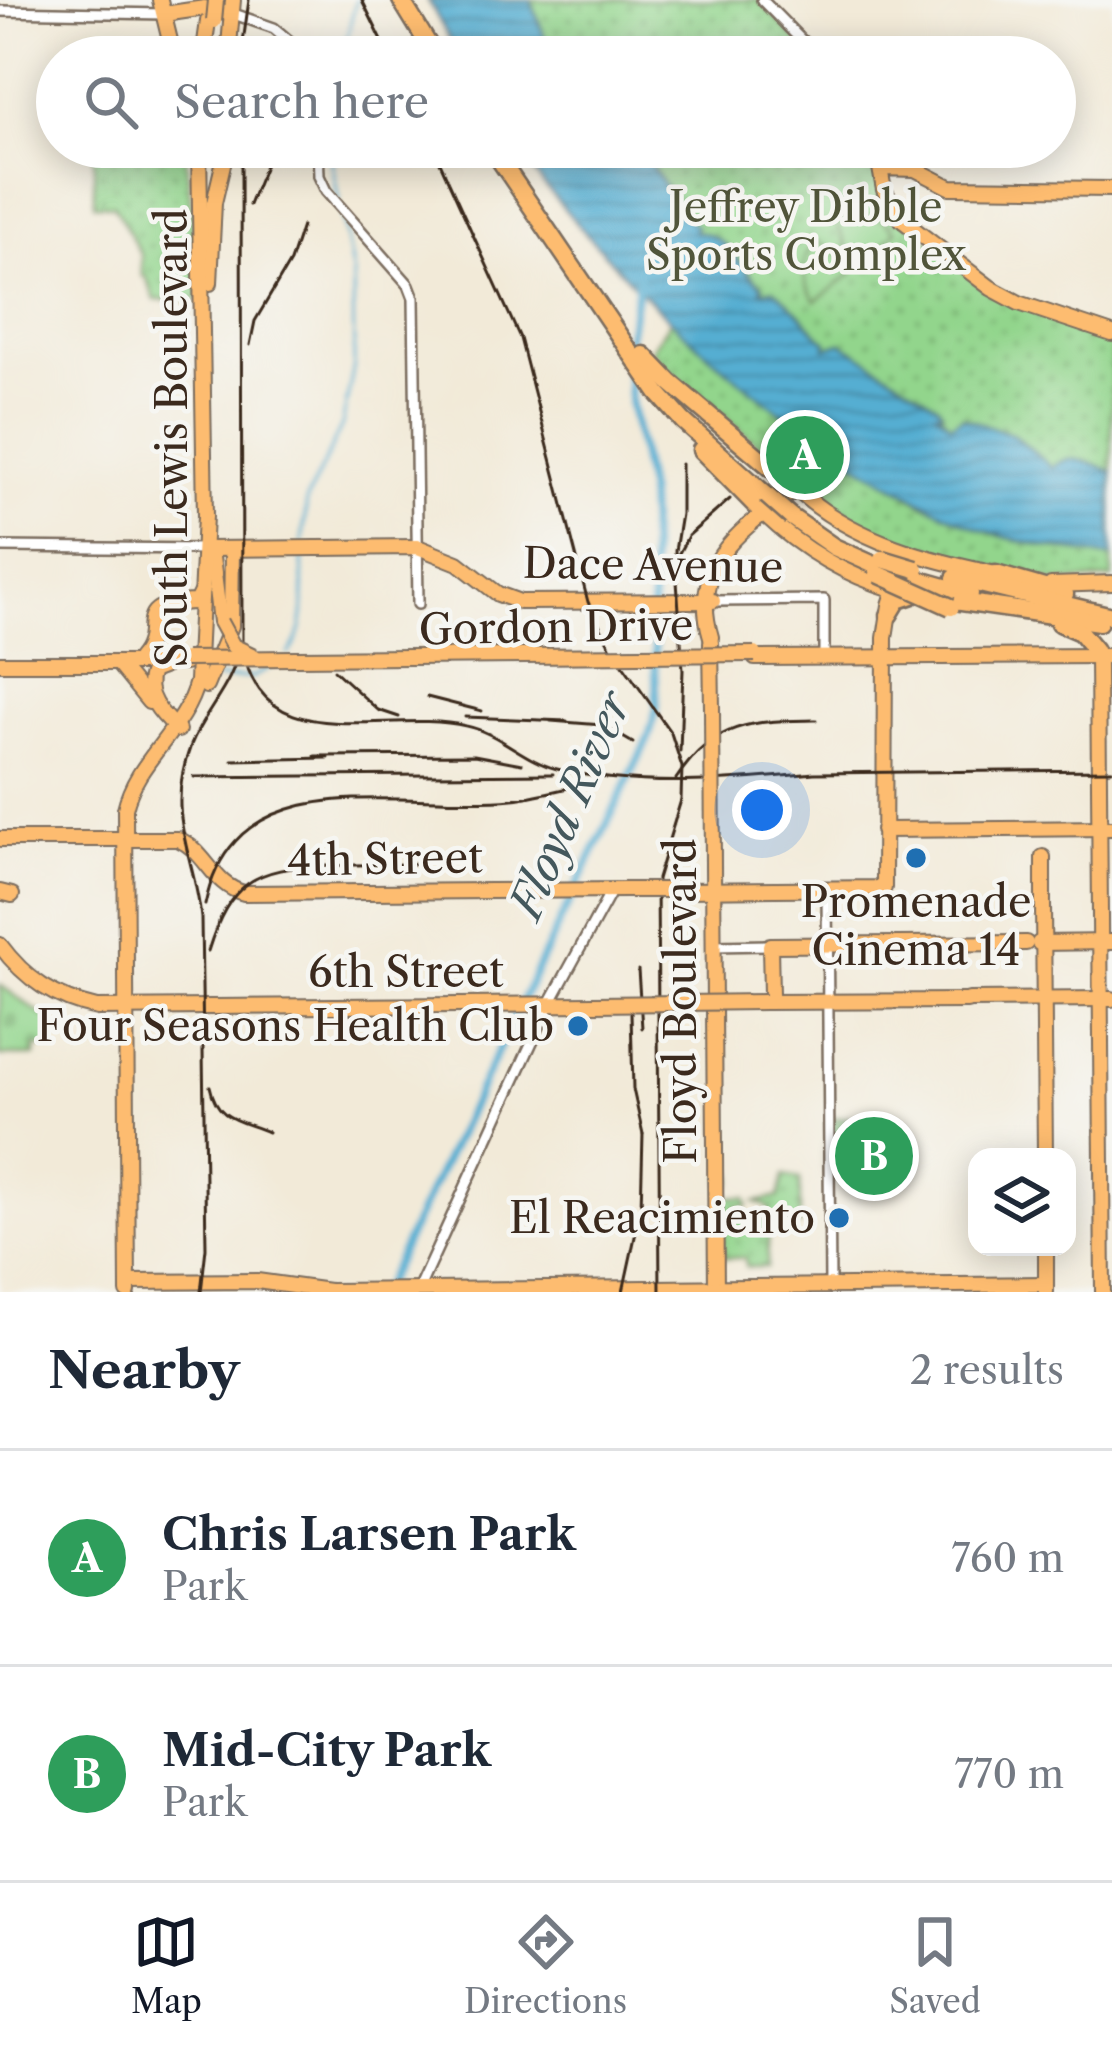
<!DOCTYPE html>
<html lang="en">
<head>
<meta charset="utf-8">
<style>
  :root { --surface:#fff; --page:#f6f6f7; --text:#1f2937; --muted:#747a83; --line:#e0e1e3; --accent:#111827 }
  body { margin:0; font-family:"Libre Caslon Text",serif; background:var(--page); color:var(--text) }
  .controls { position:absolute; right:36px; bottom:36px; display:grid; overflow:hidden; border-radius:24px; box-shadow:0 6px 30px #0003 }
  .controls button { width:108px; height:108px; display:grid; place-items:center; padding:0; border:0; border-bottom:3px solid var(--line); background:var(--surface); color:var(--text); font:60px sans-serif }
  .you { position:absolute; left:762px; top:810px; width:42px; height:42px; margin:-30px; border:9px solid #fff; border-radius:50%; background:#1a73e8; box-shadow:0 0 0 18px #1a73e833 }
  .badge { display:grid; place-items:center; width:78px; height:78px; border-radius:50%; background:var(--accent); color:#fff; font-size:39px; font-weight:700 }
  .pin { position:absolute; translate:-50% -50%; border:6px solid #fff; box-shadow:0 3px 12px #0006 }
  .list { margin:0; padding:0; list-style:none }
  h2 { display:flex; justify-content:space-between; align-items:center; height:156px; margin:0; padding:0 48px; font-size:51px }
  h2 small { font-size:39px; font-weight:400; color:var(--muted) }
  .list li { display:grid; grid-template-columns:78px 1fr auto; gap:36px; align-items:center; box-sizing:border-box; height:216px; padding:0 48px; border-top:3px solid var(--line) }
  .list b { display:block; font-size:45px; white-space:nowrap }
  .list p { margin:0; font-size:39px; white-space:nowrap; color:var(--muted) }
  .list em { font-size:39px; font-style:normal; color:var(--muted) }
  .icon { flex:none; width:66px; height:66px; fill:none; stroke:currentColor; stroke-width:2; stroke-linecap:round; stroke-linejoin:round }
  .map { position:relative; flex:none; width:1112px; height:1292px; overflow:hidden }
  .search { position:absolute; background:var(--surface); box-shadow:0 6px 30px #0003; left:36px; right:36px; top:36px; height:132px; display:flex; align-items:center; gap:30px; box-sizing:border-box; padding:0 42px; border-radius:66px; color:var(--muted); font-size:45px }
  .sheet { height:588px; background:var(--surface) }
  nav { display:flex; justify-content:space-around; align-items:center; box-sizing:border-box; height:168px; border-top:3px solid var(--line); background:var(--surface); font-size:33px; color:var(--muted) }
  nav a { display:grid; justify-items:center; gap:6px }
  nav .on { color:var(--accent) }
  .map>svg:first-child { display:block }
</style>
</head>
<body>
<div class="map">
<svg width="1112" height="1292" viewBox="0 0 1112 1292">
  <defs>
    <pattern id="cemetery-stones" width="16" height="16" patternUnits="userSpaceOnUse" patternTransform="scale(3)"><rect width="16" height="16" fill="#92d58c"/><path d="M2 7V4a2 2 0 0 1 4 0v3zM10 15v-3a2 2 0 0 1 4 0v3z" fill="#7fb778"/></pattern>
    <pattern id="park-dots" width="8" height="8" patternUnits="userSpaceOnUse" patternTransform="scale(3)"><rect width="8" height="8" fill="#92d58c"/><path d="M2 2h.1M6 6h.1" fill="none" stroke="#7fb778" stroke-width="1.8" stroke-linecap="round"/></pattern>
    <pattern id="water-rules" width="6" height="5" patternUnits="userSpaceOnUse" patternTransform="scale(3)"><rect width="6" height="5" fill="#55aed2"/><path d="M0 2.5h6" fill="none" stroke="#488eaa"/></pattern>
  </defs>
  <rect width="100%" height="100%" fill="#f6f6f2"/>
  <filter id="ink" filterUnits="userSpaceOnUse"><feTurbulence type="fractalNoise" baseFrequency=".00833" numOctaves="2"/><feDisplacementMap in="SourceGraphic" scale="24" xChannelSelector="R" yChannelSelector="G"/><feConvolveMatrix kernelMatrix="1 2 1 2 8 2 1 2 1" color-interpolation-filters="sRGB"/></filter>
  <filter id="wash" filterUnits="userSpaceOnUse"><feTurbulence type="fractalNoise" baseFrequency=".004" numOctaves="4" result="noise"/><feDisplacementMap in="SourceGraphic" scale="48" xChannelSelector="R" yChannelSelector="G"/><feGaussianBlur stdDeviation="2.7" result="paint"/><feColorMatrix in="noise" values="0 0 0 0 0 0 0 0 0 0 0 0 0 0 0 0 0 1.4 0 .05"/><feComposite in="paint" operator="in"/></filter>
  <g filter="url(#wash)">
    <rect width="100%" height="100%" fill="#f2ead8"/>
    <path fill="url(#cemetery-stones)" stroke="#668055" stroke-width="3" d="M 0,985 L 52,1022 L 52,1047 L 35,1047 L 35,1056 L 0,1056 Z"/>
    <g fill="url(#park-dots)" stroke="#668055" stroke-width="3">
      <path d="M 505,0 L 758,0 L 813,57 L 538,57 Z"/>
      <path d="M 94,147 L 185,147 L 200,300 L 155,300 L 146,277 L 142,276 L 141,255 L 114,205 L 94,204 Z"/>
      <path d="M 612,147 L 871,147 L 886,205 L 986,288 L 1112,336 L 1112,487 L 965,445 L 833,356 L 706,256 Z"/>
      <path d="M 671,320 L 802,430 L 923,504 L 1058,549 L 1112,557 L 1112,579 L 1055,582 L 894,544 L 830,510 L 820,489 L 798,479 L 663,364 L 651,349 Z"/>
      <path d="M 832,1118 L 898,1118 L 898,1141 L 916,1141 L 916,1170 L 832,1171 Z"/>
      <path d="M 733,1176 L 732,1182 L 726,1184 L 726,1197 L 746,1198 L 748,1206 L 736,1206 L 733,1215 L 736,1220 L 748,1220 L 749,1224 L 769,1219 L 769,1207 L 756,1202 L 779,1197 L 784,1176 L 800,1179 L 800,1225 L 785,1225 L 785,1221 L 769,1226 L 767,1267 L 746,1267 L 745,1258 L 723,1258 L 722,1177 Z"/>
    </g>
    <g fill="#92d58c" stroke="#668055" stroke-width="3">
      <path d="M 851,214 L 882,218 L 896,231 L 863,264 L 848,249 L 836,221 Z"/>
      <path d="M 815,240 L 843,257 L 853,273 L 816,301 C 800,280 800,261 815,240 Z"/>
    </g>
    <g fill="url(#water-rules)" stroke="#486c78" stroke-width="3">
      <path d="M 428,0 L 531,0 L 552,57 L 459,57 Z"/>
      <path d="M 514,147 L 623,147 L 625,154 L 642,153 C 657,171 681,217 696,226 L 694,231 C 735,238 733,264 763,286 L 761,291 L 773,289 C 795,304 806,325 827,342 L 826,348 L 841,343 L 850,348 L 937,404 L 942,411 L 936,412 L 951,424 L 963,417 L 1014,435 L 1052,467 C 1072,452 1089,463 1112,471 L 1112,557 C 1073,551 1032,546 995,534 C 948,518 906,493 864,468 C 728,385 611,273 514,147 Z"/>
    </g>
    <g fill="none" stroke-linecap="round" stroke-linejoin="round">
      <g stroke="#55aed2" stroke-width="3">
        <path d="M 342,57 L 356,0"/>
        <path d="M 329,147 L 339,201"/>
        <path d="M 302,543 L 307,499 L 342,425 L 354,365 L 353,275 L 342,216"/>
        <path d="M 289,654 C 311,626 302,586 302,553"/>
        <path d="M 217,679 L 253,677 L 277,663"/>
      </g>
      <g stroke="#55aed2" stroke-width="8">
        <path d="M 628,341 L 639,279"/>
        <path d="M 382,1291 L 648,739 L 657,708 L 648,495 L 630,400 L 627,356"/>
      </g>
    </g>
  </g>
  <g filter="url(#ink)">
    <g fill="none" stroke-linecap="round" stroke-linejoin="round">
      <g stroke="#7b6d5f" stroke-width="14">
        <g id="minor">
          <path d="M 762,0 L 818,57"/>
          <path d="M 0,11 L 164,14"/>
          <path d="M 231,13 L 274,28 L 308,57"/>
          <path d="M 318,147 L 319,176 L 326,191 L 409,285 L 414,298 L 418,604"/>
          <path d="M 875,147 L 880,168"/>
          <path d="M 0,547 L 204,549"/>
          <path d="M 713,601 L 824,600 L 824,653"/>
          <path d="M 827,888 L 830,1287"/>
          <path d="M 713,946 L 770,945"/>
          <path d="M 418,1290 L 549,1005 L 612,890"/>
        </g>
      </g>
      <g stroke="#7b6d5f" stroke-width="18">
        <g id="major">
          <path d="M 160,0 L 174,57"/>
          <path d="M 164,14 L 205,8 L 231,13"/>
          <path d="M 203,57 L 208,21"/>
          <path d="M 228,57 L 233,0"/>
          <path d="M 1112,189 L 950,187 L 915,169 L 880,168 L 884,190 L 902,220 L 991,288 L 1019,303 L 1112,334"/>
          <path d="M 210,283 L 214,203 L 227,147"/>
          <path d="M 764,514 C 801,549 845,575 895,590"/>
          <path d="M 204,549 L 418,547 L 458,563 L 498,594 L 520,602 L 713,601"/>
          <path d="M 211,549 L 220,622"/>
          <path d="M 1051,585 L 1112,583"/>
          <path d="M 711,637 C 688,561 744,528 796,489 C 854,542 931,561 1006,576"/>
          <path d="M 711,642 L 712,709"/>
          <path d="M 1095,650 L 1098,656 L 1100,913"/>
          <path d="M 755,658 L 1112,656"/>
          <path d="M 139,659 C 166,629 125,604 196,602 L 202,590"/>
          <path d="M 0,663 L 185,663"/>
          <path d="M 118,664 L 149,702"/>
          <path d="M 165,666 L 152,671 C 142,695 161,714 178,730"/>
          <path d="M 206,686 L 231,626 L 232,549"/>
          <path d="M 883,830 L 1112,828"/>
          <path d="M 0,839 L 178,839 C 207,852 212,885 244,893 L 626,890"/>
          <path d="M 1043,857 L 1043,902"/>
          <path d="M 713,864 L 716,1292"/>
          <path d="M 684,890 L 884,888 L 885,638 L 890,605 L 907,551"/>
          <path d="M 0,892 L 12,895"/>
          <path d="M 1043,903 L 1045,1157"/>
          <path d="M 1100,915 L 1103,1292"/>
          <path d="M 1039,943 L 1112,942"/>
          <path d="M 0,945 C 25,979 55,999 97,1008 L 595,1004"/>
          <path d="M 969,1000 L 1112,999"/>
          <path d="M 765,1002 L 771,995 L 770,945 L 1026,943"/>
          <path d="M 765,1002 L 967,1001"/>
          <path d="M 1046,1247 L 1046,1292"/>
          <path d="M 128,1282 L 257,1281 L 329,1291 L 1046,1284"/>
          <path d="M 128,1292 L 125,809 C 136,760 185,730 197,681 L 205,516 L 199,147"/>
        </g>
      </g>
      <g stroke="#7b6d5f" stroke-width="21">
        <g id="highway">
          <path d="M 401,0 L 436,57"/>
          <path d="M 491,147 L 658,393 L 683,421 L 766,495"/>
          <path d="M 644,355 L 670,382 L 796,489"/>
          <path d="M 701,450 L 764,514"/>
          <path d="M 791,517 L 834,547 L 881,568"/>
          <path d="M 996,574 L 1065,594"/>
          <path d="M 913,578 L 970,594"/>
          <path d="M 955,578 L 1112,616"/>
          <path d="M 934,598 L 1099,622"/>
          <path d="M 889,615 L 898,600 L 913,595"/>
          <path d="M 1059,623 L 1080,632 L 1095,650"/>
        </g>
      </g>
      <use href="#minor" stroke="#fff" stroke-width="9"/>
      <use href="#major" stroke="#fdbc6f" stroke-width="14"/>
      <use href="#highway" stroke="#fdbc6f" stroke-width="16"/>
      <g stroke="#3b2a1e" stroke-width="3">
        <path d="M 362,0 L 390,57"/>
        <path d="M 241,57 L 249,0"/>
        <path d="M 241,147 L 242,644 C 259,762 386,707 466,726 C 500,733 524,761 557,769 C 635,789 735,781 814,773 L 1112,770"/>
        <path d="M 433,147 L 520,338 L 588,602 L 611,648 L 671,733 L 682,767 L 681,800 L 657,879 L 660,1292"/>
        <path d="M 249,205 L 264,168 L 268,147"/>
        <path d="M 250,345 L 255,321 L 290,262 L 302,226"/>
        <path d="M 678,555 L 688,536 L 730,499"/>
        <path d="M 334,670 L 378,710 L 399,717"/>
        <path d="M 427,697 L 482,711"/>
        <path d="M 465,717 L 567,721"/>
        <path d="M 551,721 L 602,725 L 633,743"/>
        <path d="M 680,751 L 683,670 L 675,551 L 681,514 L 681,464"/>
        <path d="M 315,756 L 474,755 L 522,764"/>
        <path d="M 232,760 L 328,758"/>
        <path d="M 194,777 L 553,774"/>
        <path d="M 676,779 C 715,721 752,721 816,720"/>
        <path d="M 205,905 C 235,758 402,810 512,799 C 539,796 566,788 593,782"/>
        <path d="M 208,951 C 229,883 255,867 324,866 C 356,865 387,864 419,864"/>
        <path d="M 638,970 L 642,1028"/>
        <path d="M 631,1013 L 633,1089 L 643,1134"/>
        <path d="M 210,1086 C 217,1121 240,1120 268,1132"/>
        <path d="M 201,1292 L 206,1248 L 201,918 C 194,852 164,815 191,745 C 205,709 235,685 239,645"/>
        <path d="M 623,1292 L 641,1209 L 643,1134"/>
      </g>
      <g stroke="#7b6d5f" stroke-width="18" stroke-linecap="butt">
        <g id="major-bridge">
          <path d="M 214,21 L 216,0"/>
          <path d="M 220,622 L 233,646 L 254,656"/>
          <path d="M 185,659 L 755,654"/>
          <path d="M 712,709 L 713,864"/>
          <path d="M 626,890 L 684,890"/>
          <path d="M 595,1004 L 765,1002"/>
        </g>
      </g>
      <g stroke="#7b6d5f" stroke-width="21" stroke-linecap="butt">
        <g id="highway-bridge">
          <path d="M 766,495 L 791,517"/>
          <path d="M 883,559 L 916,569"/>
          <path d="M 878,574 L 951,607"/>
        </g>
      </g>
      <use href="#major-bridge" stroke="#fdbc6f" stroke-width="14"/>
      <use href="#highway-bridge" stroke="#fdbc6f" stroke-width="16"/>
    </g>
  </g>
  <g fill="#1f6fb2" stroke="#f6f6f2" stroke-width="4.5">
    <circle cx="916" cy="858" r="12"/>
    <circle cx="578" cy="1026" r="12"/>
    <circle cx="839" cy="1218" r="12"/>
  </g>
  <g text-anchor="middle" dominant-baseline="central" stroke-width="9" stroke-linejoin="round" paint-order="stroke">
    <g font-size="42" fill="#51553a" stroke="#f6f6f2">
      <text x="806" y="207">Jeffrey Dibble<tspan x="806" dy="48">Sports Complex</tspan></text>
    </g>
    <g font-size="42" fill="#3b2a1e" stroke="#f6f6f2">
      <text transform="translate(172 438) rotate(-90)">South Lewis Boulevard</text>
      <text transform="translate(653 565) rotate(1)">Dace Avenue</text>
      <text transform="translate(556 627) rotate(-1)">Gordon Drive</text>
      <text transform="translate(385 859) rotate(-1)">4th Street</text>
      <text x="406" y="972">6th Street</text>
      <text transform="translate(681 1001) rotate(-90)">Floyd Boulevard</text>
    </g>
    <g font-size="42" fill="#3b2a1e" stroke="#f6f6f2" text-anchor="end">
      <text x="916" y="902" text-anchor="middle">Promenade<tspan x="916" dy="48">Cinema 14</tspan></text>
      <text x="554" y="1026">Four Seasons Health Club</text>
      <text x="815" y="1218">El Reacimiento</text>
    </g>
    <g font-size="45" font-style="italic" fill="#44585d" stroke="#f6f6f2">
      <text transform="translate(570 805) rotate(-67)">Floyd River</text>
    </g>
  </g>
</svg>
<div class="controls">
<button><svg class="icon" aria-label="layers" viewBox="0 0 24 24"><path d="M12 4l9 5-9 5-9-5zM3 14l9 5 9-5"/></svg></button>
</div>
<div class="you"></div>
<div class="pin badge" style="left:805px;top:455px;background:#2e9e5b">A</div>
<div class="pin badge" style="left:874px;top:1156px;background:#2e9e5b">B</div>
<div class="search"><svg class="icon" aria-label="search" viewBox="0 0 24 24"><circle cx="10" cy="10" r="6"/><path d="M15 15l6 6"/></svg>Search here</div>
</div>
<section class="sheet">
<h2>Nearby<small>2 results</small></h2>
<ul class="list">
<li><span class="badge" style="background:#2e9e5b">A</span><div><b>Chris Larsen Park</b><p>Park</p></div><em>760 m</em></li>
<li><span class="badge" style="background:#2e9e5b">B</span><div><b>Mid-City Park</b><p>Park</p></div><em>770 m</em></li>
</ul>
</section>
<nav>
<a class="on"><svg class="icon" aria-label="map" viewBox="0 0 24 24"><path d="M3 6l6-2 6 2 6-2v14l-6 2-6-2-6 2zM9 4v14M15 6v14"/></svg>Map</a>
<a><svg class="icon" aria-label="directions" viewBox="0 0 24 24"><path d="M12 3l9 9-9 9-9-9zM9 14v-3h6M13 9l2 2-2 2"/></svg>Directions</a>
<a><svg class="icon" aria-label="saved" viewBox="0 0 24 24"><path d="M7 4h10v16l-5-4-5 4z"/></svg>Saved</a>
</nav>
</body>
</html>
